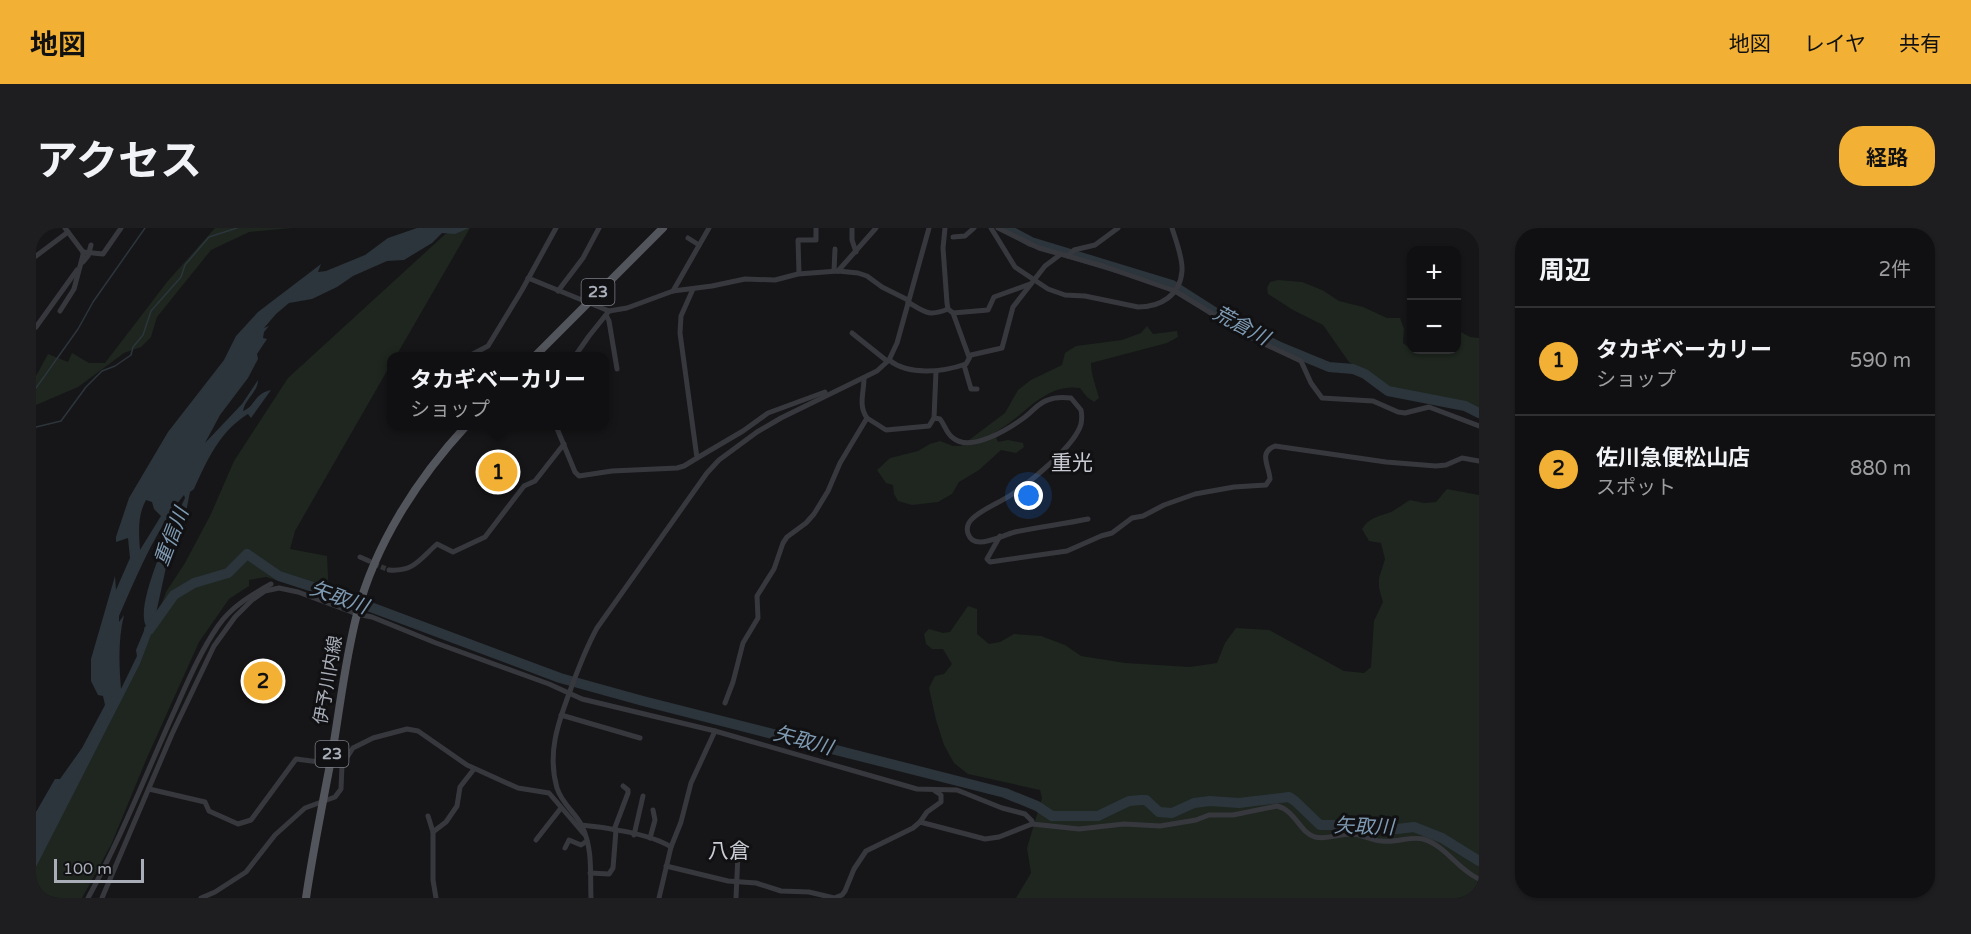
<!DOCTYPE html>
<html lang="ja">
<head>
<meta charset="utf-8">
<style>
  :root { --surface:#101012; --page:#1e1e20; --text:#f1f3f6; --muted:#9c9d9f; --line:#303032; --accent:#f2b134 }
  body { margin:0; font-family:"Varela Round","Noto Sans JP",sans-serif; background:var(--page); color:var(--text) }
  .controls { position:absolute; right:18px; top:18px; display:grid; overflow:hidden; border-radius:12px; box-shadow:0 2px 4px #0004 }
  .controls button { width:54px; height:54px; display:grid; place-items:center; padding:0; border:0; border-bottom:2px solid var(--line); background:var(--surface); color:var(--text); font:30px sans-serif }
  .scale { position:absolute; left:18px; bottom:15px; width:90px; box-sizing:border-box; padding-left:6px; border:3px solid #a8adb8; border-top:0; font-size:16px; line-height:21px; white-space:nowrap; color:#a8adb8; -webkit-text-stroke:4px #111113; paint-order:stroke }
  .you { position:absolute; left:993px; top:268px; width:21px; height:21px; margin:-15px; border:4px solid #fff; border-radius:50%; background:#1a73e8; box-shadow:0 0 0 9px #1a73e833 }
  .badge { display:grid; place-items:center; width:39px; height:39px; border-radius:50%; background:var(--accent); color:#111; font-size:20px; font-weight:700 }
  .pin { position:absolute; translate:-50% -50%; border:3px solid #fff; box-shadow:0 2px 6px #0006 }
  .popup { position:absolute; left:351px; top:124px; width:222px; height:78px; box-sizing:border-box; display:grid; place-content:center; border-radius:12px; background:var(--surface); filter:drop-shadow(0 2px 4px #0005); font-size:20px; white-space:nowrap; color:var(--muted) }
  .popup b { font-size:22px; color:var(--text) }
  .popup::after { content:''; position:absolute; left:50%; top:100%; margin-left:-12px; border:12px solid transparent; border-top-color:var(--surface) }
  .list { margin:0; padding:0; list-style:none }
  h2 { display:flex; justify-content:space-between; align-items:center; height:78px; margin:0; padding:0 24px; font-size:26px }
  h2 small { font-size:20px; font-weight:400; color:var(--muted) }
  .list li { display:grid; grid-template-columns:39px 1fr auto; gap:18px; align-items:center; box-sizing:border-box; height:108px; padding:0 24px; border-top:2px solid var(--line) }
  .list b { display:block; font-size:22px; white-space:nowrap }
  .list p { margin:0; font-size:20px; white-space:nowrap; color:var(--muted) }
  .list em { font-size:20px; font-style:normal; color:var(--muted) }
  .map { position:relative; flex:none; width:1443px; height:670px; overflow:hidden; border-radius:24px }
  header { display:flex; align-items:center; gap:36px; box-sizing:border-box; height:84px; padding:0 30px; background:var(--accent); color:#111 }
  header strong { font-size:28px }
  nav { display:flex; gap:33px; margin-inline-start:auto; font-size:21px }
  .intro { display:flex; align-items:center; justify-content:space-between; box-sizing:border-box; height:144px; padding:0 36px }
  h1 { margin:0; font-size:42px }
  .button { padding:15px 27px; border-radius:24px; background:var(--accent); color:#111; font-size:21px; font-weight:700 }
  main { display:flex; gap:36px; padding:0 36px }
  aside { flex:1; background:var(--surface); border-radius:24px; box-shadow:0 2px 4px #0004 }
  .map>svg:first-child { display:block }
</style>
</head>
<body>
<header>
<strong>地図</strong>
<nav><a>地図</a><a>レイヤ</a><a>共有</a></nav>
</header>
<div class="intro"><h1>アクセス</h1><a class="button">経路</a></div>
<main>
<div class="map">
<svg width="1443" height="670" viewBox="0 0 1443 670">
  <rect width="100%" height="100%" fill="#161618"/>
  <g fill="#1e261f">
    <path d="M 179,0 L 256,0 L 213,4 L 175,22 L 121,89 L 115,109 L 105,119 L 88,125 L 42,159 L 0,177 L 0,148 L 12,126 L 32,134 L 36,125 L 53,135 L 69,135 L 131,54 Z"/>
    <path d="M 416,0 L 434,0 L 360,128 L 356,128 L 355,136 L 259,303 L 254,321 L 291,328 L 293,369 L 230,349 L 213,352 L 213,358 L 193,371 L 163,414 L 110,532 L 75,617 L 46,670 L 0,670 L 0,638 L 104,436 L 130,364 L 149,335 L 175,286 L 198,233 L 252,150 Z"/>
    <path d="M 1242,52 L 1266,54 L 1286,62 L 1303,73 L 1327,79 L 1351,90 L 1364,90 L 1368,101 L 1367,115 L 1376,122 L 1381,123 L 1420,122 L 1421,102 L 1434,109 L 1443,110 L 1443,184 L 1434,185 L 1395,171 L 1363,164 L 1335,149 L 1313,134 L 1287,97 L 1257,82 L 1232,66 L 1231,60 L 1234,54 Z"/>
    <path d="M 1111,98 L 1117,106 L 1141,103 L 1142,109 L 1131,115 L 1055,135 C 1055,147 1060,158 1063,170 L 1058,174 L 1051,169 L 1044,160 C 1018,156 1000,173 981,189 C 974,195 966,200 958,205 L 962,214 L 972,212 L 987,215 L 988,219 L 980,225 L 965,222 L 943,242 L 923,254 L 916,266 L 902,274 L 876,277 L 862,273 L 858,266 L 857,257 L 850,255 L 841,242 L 854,230 L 882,223 L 894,216 L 904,213 L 917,218 L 925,218 L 969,185 L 982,162 L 995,152 L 1026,137 L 1029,125 L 1040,118 L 1086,112 L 1105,105 Z"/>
    <path d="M 1411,261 L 1443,267 L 1443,670 L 980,670 L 995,645 L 991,620 L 1006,570 L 1004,562 L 932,546 L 918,535 L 908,517 L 900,492 L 893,460 L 899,448 L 908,446 L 916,436 L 907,421 L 896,421 L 890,416 L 888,406 L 893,401 L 907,405 L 914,404 L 932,378 L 941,381 L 941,406 L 953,416 L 964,414 L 978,406 L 1005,408 L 1029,417 L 1045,428 L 1089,435 L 1154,439 L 1181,435 L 1189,415 L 1200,400 L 1233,402 L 1308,443 L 1328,445 L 1335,439 L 1338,393 L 1347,374 L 1343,360 L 1343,350 L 1349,331 L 1345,315 L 1333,313 L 1326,301 C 1333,290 1340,289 1352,285 C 1359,283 1367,276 1374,272 L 1388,275 L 1400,274 Z"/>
  </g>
  <path fill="#2c353c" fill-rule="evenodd" d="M 381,0 L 433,0 L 419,6 L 406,5 L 396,15 L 368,32 L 351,33 L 317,48 L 301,59 L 276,71 L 253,75 L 240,86 L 228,100 L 233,98 L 228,104 L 227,110 L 231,111 L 221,126 L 222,131 L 212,150 L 184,187 L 169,215 L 206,176 L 222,152 C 222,164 209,171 207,183 C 220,178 217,166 235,162 L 215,190 L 212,186 C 184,203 171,232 158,261 L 154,264 L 151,279 L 134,321 L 116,404 L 104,436 L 0,639 L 0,584 L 19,551 L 24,551 L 46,520 L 69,477 L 67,468 L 62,467 L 55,453 L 55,431 L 79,348 L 80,362 L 94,330 L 92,310 L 80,314 L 80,309 L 93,270 L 132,204 L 188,132 L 200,108 L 222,84 L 285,36 L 282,44 L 290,43 L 329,27 L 352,10 ZM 148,267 L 149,270 C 138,293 98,376 110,398 L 100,422 L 101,428 L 85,461 C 83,436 82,412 88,387 L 83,394 L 83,388 C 100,349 121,299 148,267 ZM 110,272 L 116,274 L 118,281 L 125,288 L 104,322 C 103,306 101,288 110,272 Z"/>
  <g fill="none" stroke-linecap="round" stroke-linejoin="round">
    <g stroke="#2c353c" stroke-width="1.5">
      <path d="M 0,160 L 42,101 L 57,74 L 109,0"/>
      <path d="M 0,199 L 25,193 L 50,159 L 66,143 L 79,138 L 95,127 L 97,119 L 107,107 L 115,83 L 145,49 L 149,37 L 173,9 L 201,0"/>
    </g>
    <g stroke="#2c353c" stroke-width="10">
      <path d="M 969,0 L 995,14 L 1136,57 L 1183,87"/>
      <path d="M 1201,98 L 1242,118 L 1293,139 L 1317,141 L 1329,146 L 1352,163 L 1429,178 L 1443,185"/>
      <path d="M 113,402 L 138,367 L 158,355 L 192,345 L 211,326 L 243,348 L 305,368 L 524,450 L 607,473 L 969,565 L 1001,578 L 1016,588 L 1062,588 L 1093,573 L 1105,572 L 1110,572 L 1123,584 L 1136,585 L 1158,575 L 1174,573 L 1203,575 L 1253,569 L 1259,573 L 1284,597 L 1322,597 L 1352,602 L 1378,599 L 1406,610 L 1443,633"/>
      <path d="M 1443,670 L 1443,669"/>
    </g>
    <path stroke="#333438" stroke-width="5" stroke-dasharray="5 2.5" stroke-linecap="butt" d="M 338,336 L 353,342"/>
    <g stroke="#37383d" stroke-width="5">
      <path d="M 816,0 L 816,12 L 820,24"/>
      <path d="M 909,0 L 907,20 L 911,75 L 912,81 L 917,85 L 933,129"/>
      <path d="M 955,0 L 979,39 L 1012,61 L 1029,67 L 1049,68 L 1102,79 C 1124,79 1144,68 1146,43 C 1147,30 1140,13 1136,0"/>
      <path d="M 962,0 L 1003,20 L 1067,38 L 1139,63 L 1216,110 L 1265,133 L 1275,155 L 1286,170 L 1337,173 L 1362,184 L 1369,185 L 1393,179 L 1443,198"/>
      <path d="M 917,9 L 929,8 L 938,0"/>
      <path d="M 652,10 L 663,17"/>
      <path d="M 47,24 L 67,26 L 85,0"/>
      <path d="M 0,28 L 32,4"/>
      <path d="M 1032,28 L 1038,22 L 1059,17 L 1082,0"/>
      <path d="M 47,34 L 52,28 L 55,17"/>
      <path d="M 798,43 L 799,21"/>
      <path d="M 802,43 L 840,0"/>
      <path d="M 763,45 L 762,12 L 780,12 L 780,0"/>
      <path d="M 492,50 L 573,83 L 591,80 L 637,63 L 676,58 L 709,51 L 739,52 L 762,46 L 802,43 L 822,45 L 831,48 L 846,59 L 872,72"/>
      <path d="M 522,63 L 547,30 L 563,0"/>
      <path d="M 637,63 L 673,0"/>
      <path d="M 872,74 C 889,84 893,89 912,81"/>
      <path d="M 24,83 L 38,61 L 47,27 L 47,24 L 29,0"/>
      <path d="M 917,85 L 952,82 L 958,69 L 994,56"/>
      <path d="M 570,87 L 573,93 L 581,141"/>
      <path d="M 0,99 L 41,42"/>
      <path d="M 816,105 L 851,133"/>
      <path d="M 433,128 L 452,118 L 486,62 L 520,0"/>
      <path d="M 539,128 L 553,108 L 573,83"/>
      <path d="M 853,132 C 873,148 907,144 930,136 L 935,127 L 966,120 L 977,79 L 1009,38 L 1025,26"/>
      <path d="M 928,137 L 935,161 L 941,161"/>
      <path d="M 900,143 L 898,190 L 904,191 C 909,197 910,205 917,210 C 935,225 974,200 989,189 C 997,183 1002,175 1012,172 C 1019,169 1027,169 1035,170 L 1045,182 C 1046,187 1046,191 1045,196 C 1039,218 994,254 975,267 C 963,275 946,281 936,291 C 927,300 932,314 944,314 C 955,314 968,307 979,304 C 1003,299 1028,296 1052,291"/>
      <path d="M 828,150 C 828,165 822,177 831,190"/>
      <path d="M 520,198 L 539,244 L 543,248 L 576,243 L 641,240 L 648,238 L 661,230 L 644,105 L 645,88 L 657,61"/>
      <path d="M 661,230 L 707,203 L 732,185 L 789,164"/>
      <path d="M 964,308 L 951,331 L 954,334 L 1031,323 L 1065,308 L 1076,305 L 1096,290 L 1107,288 L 1128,277 L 1159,266 L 1198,259 L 1230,257 L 1234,251 C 1233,237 1222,225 1239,218 L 1350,234 L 1400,238 L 1410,237 L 1426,230 L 1443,233"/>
      <path d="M 324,329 L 333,333"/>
      <path d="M 353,342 C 378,344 384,331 401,316 L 417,324 L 449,309 L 488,258 L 499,253 L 528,216"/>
      <path d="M 689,475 L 697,454 L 707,415 L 722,390 L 721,368 L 738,341 L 747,315 L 751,309 L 770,295 L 778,286 L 792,263 L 804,235 L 831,190 L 850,202 L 893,198 L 898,190"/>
      <path d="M 525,487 L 604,510"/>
      <path d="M 113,561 L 169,574 L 173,583 L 202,596 L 215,592 L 260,531 L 306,537 L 317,520 L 337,510 L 371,501 L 382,503 L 431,537 L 482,560 L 513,565 L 548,606"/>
      <path d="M 392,588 L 397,604"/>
      <path d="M 884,594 L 891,584 L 905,574 L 905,567 L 899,563"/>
      <path d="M 996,596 L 1043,601 L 1088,596 L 1124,598 L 1160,592 L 1173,587 L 1197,587 L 1241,578 C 1259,582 1265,606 1279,609 C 1291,612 1303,606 1315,606 C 1326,606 1335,613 1346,613 C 1360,615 1374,608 1387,611 C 1409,617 1422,642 1443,651"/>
      <path d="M 545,597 C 569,599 615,606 635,619"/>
      <path d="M 578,602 L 592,565 L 592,562 L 587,558"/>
      <path d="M 598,607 L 607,568"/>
      <path d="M 614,610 L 619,592 L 617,582"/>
      <path d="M 500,612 L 525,580"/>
      <path d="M 529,620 L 533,612 L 545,617 L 551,613"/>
      <path d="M 554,645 L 573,646 L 577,640 L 580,602"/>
      <path d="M 52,670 C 85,610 110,546 138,484 C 151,455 164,424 182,398 C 195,379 215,367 235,356"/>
      <path d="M 66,670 L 136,506 L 178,418 L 199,389 L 216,372 L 229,363 L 243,360 L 262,364 L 321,386 L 336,389 L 400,415 L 513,456 L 546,471 L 679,503 L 881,561 L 921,562 L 966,580 L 989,586 L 996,593 L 996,596 L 963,609 L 949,611 L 884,594 L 877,600 L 830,623 L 818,641 L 809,663 L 806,667 L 798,670 L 773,664 L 745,663 L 720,655 L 692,653 L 630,638"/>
      <path d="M 165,670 L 179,664 L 210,644 L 239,607 L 269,580 L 299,569 L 305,561 L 306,537"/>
      <path d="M 400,670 L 397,652 L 397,604 L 410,594 L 421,578 L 424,559 L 438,541"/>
      <path d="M 555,670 C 554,646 557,621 546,598 C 539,584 526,576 521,560 C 511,525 522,495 534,463 C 542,441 550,420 561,400 L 671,245 L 683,232 L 721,204 L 745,190 L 841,143 L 853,132 L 861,115 L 893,0"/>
      <path d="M 623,670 L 635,619 L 645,594 L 655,555 L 679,503"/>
      <path d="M 700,670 L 702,625"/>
    </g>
    <g stroke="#53555c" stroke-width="8">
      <path d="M 499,128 L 627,0"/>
      <path d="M 270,670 C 277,622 287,574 296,526 C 304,479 309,432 321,386 C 339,316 382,250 430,198"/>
    </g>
  </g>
  <g text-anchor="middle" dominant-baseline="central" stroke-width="6" stroke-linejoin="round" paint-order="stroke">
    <g fill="#111113" stroke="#7b7e86" stroke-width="1.5">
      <rect x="545.5" y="51" width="33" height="26" rx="4.5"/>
      <rect x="279.5" y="513" width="33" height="26" rx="4.5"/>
    </g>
    <g font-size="16" font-weight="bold" fill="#a8adb8">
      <text x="562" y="64">23</text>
      <text x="296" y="526">23</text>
    </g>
    <g font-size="18" fill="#a8adb8" stroke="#111113">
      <text transform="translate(292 452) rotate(-80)">伊予川内線</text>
    </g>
    <g font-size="20" font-style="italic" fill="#7f9bb3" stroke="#111113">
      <text transform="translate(1205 98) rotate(28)">荒倉川</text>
      <text transform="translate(136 309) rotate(-69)">重信川</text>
      <text transform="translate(303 370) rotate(20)">矢取川</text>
      <text transform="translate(767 513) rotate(15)">矢取川</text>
      <text transform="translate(1328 599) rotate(2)">矢取川</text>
    </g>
    <g font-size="21" fill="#c9ccd4" stroke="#111113">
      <text x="1036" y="235">重光</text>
      <text x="693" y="623">八倉</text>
    </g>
  </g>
</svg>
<div class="controls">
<button>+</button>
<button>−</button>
</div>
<div class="scale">100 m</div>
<div class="you"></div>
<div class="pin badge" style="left:462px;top:244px">1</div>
<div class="popup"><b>タカギベーカリー</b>ショップ</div>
<div class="pin badge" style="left:227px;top:453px">2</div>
</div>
<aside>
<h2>周辺<small>2件</small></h2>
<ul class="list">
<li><span class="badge">1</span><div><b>タカギベーカリー</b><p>ショップ</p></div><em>590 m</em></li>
<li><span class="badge">2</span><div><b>佐川急便松山店</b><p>スポット</p></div><em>880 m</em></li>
</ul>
</aside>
</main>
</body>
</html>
